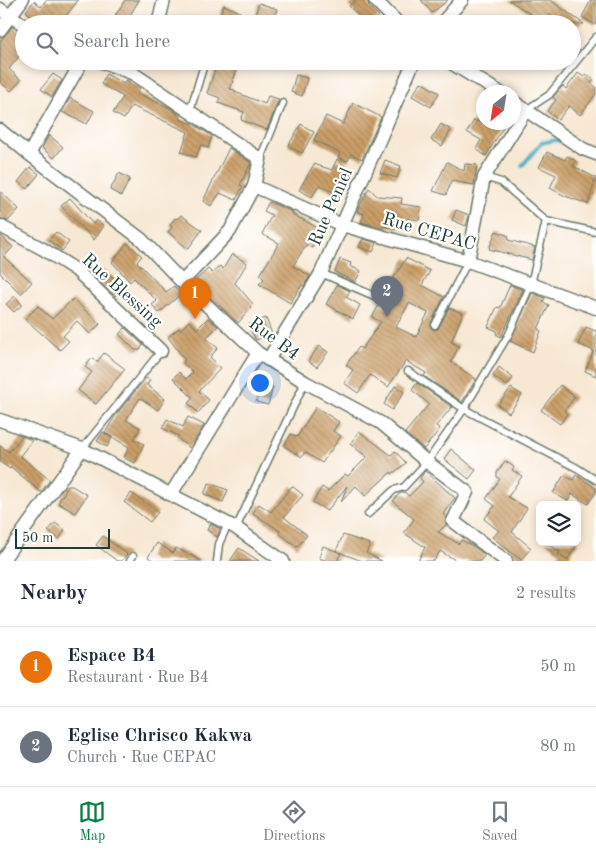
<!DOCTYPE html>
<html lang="en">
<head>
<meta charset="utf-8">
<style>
  :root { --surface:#fff; --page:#f2f2f3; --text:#1f2937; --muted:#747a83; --line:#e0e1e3; --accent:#0b8043 }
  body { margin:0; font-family:"Old Standard TT",serif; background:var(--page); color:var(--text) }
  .controls { position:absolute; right:15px; bottom:15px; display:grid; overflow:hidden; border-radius:8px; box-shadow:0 2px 8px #0003 }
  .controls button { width:45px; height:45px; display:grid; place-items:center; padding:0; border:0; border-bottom:1px solid var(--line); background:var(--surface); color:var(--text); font:25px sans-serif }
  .compass { position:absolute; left:476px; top:85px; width:45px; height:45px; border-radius:50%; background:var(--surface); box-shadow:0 2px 8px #0003; rotate:210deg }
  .scale { position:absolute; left:15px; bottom:12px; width:95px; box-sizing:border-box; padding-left:5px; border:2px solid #1f3d34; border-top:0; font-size:14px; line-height:18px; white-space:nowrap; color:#1f3d34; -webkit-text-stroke:4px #fff; paint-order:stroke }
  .you { position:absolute; left:259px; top:382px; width:18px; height:18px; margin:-12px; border:4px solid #fff; border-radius:50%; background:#1a73e8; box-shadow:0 0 0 8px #1a73e833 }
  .badge { display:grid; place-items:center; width:32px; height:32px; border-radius:50%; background:var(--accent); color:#fff; font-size:16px; font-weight:700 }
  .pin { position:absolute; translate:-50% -41px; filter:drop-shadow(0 1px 2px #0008) }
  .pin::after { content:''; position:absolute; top:26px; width:18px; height:15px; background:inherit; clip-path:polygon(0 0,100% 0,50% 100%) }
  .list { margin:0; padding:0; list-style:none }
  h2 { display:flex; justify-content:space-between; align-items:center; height:65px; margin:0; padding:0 20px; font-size:21px }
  h2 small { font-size:16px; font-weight:400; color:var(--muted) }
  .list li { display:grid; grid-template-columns:32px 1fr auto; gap:15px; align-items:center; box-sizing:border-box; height:80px; padding:0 20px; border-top:1px solid var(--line) }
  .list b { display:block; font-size:19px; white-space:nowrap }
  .list p { margin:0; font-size:16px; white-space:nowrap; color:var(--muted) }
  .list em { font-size:16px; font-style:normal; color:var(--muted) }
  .icon { flex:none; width:28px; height:28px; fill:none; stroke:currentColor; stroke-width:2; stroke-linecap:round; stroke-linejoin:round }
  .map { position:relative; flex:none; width:596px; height:561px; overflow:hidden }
  .search { position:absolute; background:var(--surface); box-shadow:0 2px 8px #0003; left:15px; right:15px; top:15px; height:55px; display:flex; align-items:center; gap:12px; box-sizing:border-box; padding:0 18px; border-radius:28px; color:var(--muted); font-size:19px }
  .sheet { height:225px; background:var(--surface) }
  nav { display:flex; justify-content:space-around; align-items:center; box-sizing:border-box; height:70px; border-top:1px solid var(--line); background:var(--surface); font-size:14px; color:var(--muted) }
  nav a { display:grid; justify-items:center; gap:2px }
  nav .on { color:var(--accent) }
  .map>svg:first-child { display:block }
</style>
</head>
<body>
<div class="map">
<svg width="596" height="561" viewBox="0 0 596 561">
  <defs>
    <pattern id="building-back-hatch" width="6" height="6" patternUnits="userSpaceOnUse" patternTransform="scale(1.25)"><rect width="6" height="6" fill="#cb9f68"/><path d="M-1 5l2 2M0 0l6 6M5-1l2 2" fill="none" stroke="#a48356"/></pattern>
  </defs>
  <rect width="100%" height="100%" fill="#fff"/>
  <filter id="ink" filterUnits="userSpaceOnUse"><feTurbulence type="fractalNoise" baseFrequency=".02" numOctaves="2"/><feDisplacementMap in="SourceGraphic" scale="10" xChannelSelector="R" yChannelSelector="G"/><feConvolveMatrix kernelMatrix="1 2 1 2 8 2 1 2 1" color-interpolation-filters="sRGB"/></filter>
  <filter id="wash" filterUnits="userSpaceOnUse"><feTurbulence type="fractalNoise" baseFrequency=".0096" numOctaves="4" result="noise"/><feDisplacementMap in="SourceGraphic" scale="20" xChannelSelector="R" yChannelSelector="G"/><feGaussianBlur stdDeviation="1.12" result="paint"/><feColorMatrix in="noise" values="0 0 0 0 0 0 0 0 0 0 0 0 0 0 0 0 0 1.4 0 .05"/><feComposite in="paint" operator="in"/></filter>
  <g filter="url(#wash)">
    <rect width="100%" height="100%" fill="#f7e8d3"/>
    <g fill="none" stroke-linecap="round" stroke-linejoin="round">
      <path stroke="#4bb1ca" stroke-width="4" d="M 522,166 L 541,143 L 556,140 L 566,143"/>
    </g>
    <g id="blocks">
      <g fill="url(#building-back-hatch)" fill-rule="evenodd">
        <path d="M 46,0 L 78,0 L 60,24 L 40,24 L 26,11 L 34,1 L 41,7 Z"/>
        <path d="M 125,0 L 139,0 L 126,22 L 115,16 Z"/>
        <path d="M 356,0 L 367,0 L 369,6 L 379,16 L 371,24 L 366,24 L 349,6 Z"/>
        <path d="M 421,0 L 448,0 L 432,13 Z"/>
        <path d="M 509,0 L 550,0 L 584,24 L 567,24 L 551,14 L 544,24 L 531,24 L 535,17 Z"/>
        <path d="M 591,0 L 596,0 L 596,25 L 582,17 Z"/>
        <path d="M 259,3 L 277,9 L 273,22 L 255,15 Z"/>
        <path d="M 224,5 L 240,12 L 235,24 L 226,24 L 217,20 Z"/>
        <path d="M 12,27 L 24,33 L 24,50 L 9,69 L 21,80 L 11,91 L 0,82 L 0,41 Z"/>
        <path d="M 218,61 L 223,61 L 238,67 L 230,89 L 235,90 L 235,92 L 265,104 L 268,96 L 279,99 L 267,130 L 241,120 L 244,112 L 218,103 L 220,98 L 207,93 Z"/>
        <path d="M 578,73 L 584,77 L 586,74 L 594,80 L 591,83 L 596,87 L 596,94 L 580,115 L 569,106 L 558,120 L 547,111 L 556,100 L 553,97 L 563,86 L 566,89 Z"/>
        <path d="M 53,74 L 62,80 L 52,97 L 41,89 Z"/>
        <path d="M 106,74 L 124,84 L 126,80 L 136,85 L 140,88 L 137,93 L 170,108 L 181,116 L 180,119 L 193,124 L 212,136 L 208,148 L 201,145 L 196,157 L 181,152 L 188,132 L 132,106 L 124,119 L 113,113 L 123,97 L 101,84 Z"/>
        <path d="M 296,75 L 307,78 L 302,96 L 291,92 Z"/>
        <path d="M 421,82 L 439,93 L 431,107 L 412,96 Z"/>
        <path d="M 70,98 L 94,111 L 87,124 L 62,112 Z"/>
        <path d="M 353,103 L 381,117 L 362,159 L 351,154 L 348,161 L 338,158 L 340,153 L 314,140 L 326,116 L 343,124 Z"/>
        <path d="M 474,120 L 478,122 L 506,122 L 486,156 L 476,149 L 481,140 L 467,132 Z"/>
        <path d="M 301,124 L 314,132 L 302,153 L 288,146 Z"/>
        <path d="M 441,124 L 451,130 L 442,146 L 431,140 Z"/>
        <path d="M 49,135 L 63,147 L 54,158 L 42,148 Z"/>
        <path d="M 229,148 L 251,163 L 240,185 L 243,186 L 236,200 L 220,193 L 211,206 L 203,201 Z"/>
        <path d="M 547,152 L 565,160 L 567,156 L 576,161 L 573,166 L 596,178 L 588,204 L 565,196 L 550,188 L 556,175 L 539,167 Z"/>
        <path d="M 337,159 L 346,167 L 338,183 L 346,187 L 342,196 L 319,185 L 312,197 L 299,190 L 314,164 L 332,170 Z"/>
        <path d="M 385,160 L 401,166 L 397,178 L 380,173 Z"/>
        <path d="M 447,162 L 464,171 L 465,164 L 477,165 L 474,185 L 457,182 L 452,180 L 446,195 L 433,191 Z"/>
        <path d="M 30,167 L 39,174 L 27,189 L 18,182 Z"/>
        <path d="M 119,173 L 130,179 L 121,196 L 110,190 Z"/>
        <path d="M 369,188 L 377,196 L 402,198 L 401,204 L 421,207 L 419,220 L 407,218 L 406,229 L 384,226 L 383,228 L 361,222 L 364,214 L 357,211 Z"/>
        <path d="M 0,191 L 19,209 L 8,221 L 0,218 Z"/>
        <path d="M 70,198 L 93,224 L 96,220 L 104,226 L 94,240 L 61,206 Z"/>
        <path d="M 269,202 L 293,212 L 292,214 L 322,230 L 312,248 L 306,245 L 293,266 L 310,276 L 304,286 L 302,285 L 290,303 L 259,284 L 264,279 L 260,275 L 279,243 L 262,234 L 272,215 L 264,211 Z"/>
        <path d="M 456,210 L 469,215 L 466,226 L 452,220 Z"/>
        <path d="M 181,215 L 202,230 L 188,249 L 168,232 L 172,227 L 170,225 L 175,218 L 177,219 Z"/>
        <path d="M 496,231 L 509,236 L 508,240 L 535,247 L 532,260 L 489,249 Z"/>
        <path d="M 56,232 L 69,242 L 62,251 L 49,240 Z"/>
        <path d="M 0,235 L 13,247 L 4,257 L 32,282 L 21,294 L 0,273 Z"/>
        <path d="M 363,239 L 377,243 L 373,252 L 359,247 Z"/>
        <path d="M 127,243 L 142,256 L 137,262 L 166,292 L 174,286 L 181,294 L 159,313 L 152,305 L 157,301 L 134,278 L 130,282 L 112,262 Z"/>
        <path d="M 232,254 L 247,263 L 235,283 L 253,304 L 250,307 L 251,308 L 238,323 L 208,295 L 206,292 L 207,291 L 196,280 L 208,269 L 212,273 L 220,266 L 223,269 Z"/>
        <path d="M 406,258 L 430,271 L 422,285 L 444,297 L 431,323 L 431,328 L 435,330 L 438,329 L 449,308 L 463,313 L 451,342 L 459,346 L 451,362 L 476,379 L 462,402 L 424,376 L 426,373 L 406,361 L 388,387 L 370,375 L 358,393 L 344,383 L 353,370 L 346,365 L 359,347 L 362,349 L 381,322 L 372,317 L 379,305 L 389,310 L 399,291 L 389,286 L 395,275 L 396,275 ZM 409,303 L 428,313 L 416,337 L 396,327 Z"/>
        <path d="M 340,259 L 351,263 L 350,266 L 361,271 L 355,282 L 335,272 Z"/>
        <path d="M 104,270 L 125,287 L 115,296 L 96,278 Z"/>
        <path d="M 337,285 L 350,291 L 346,297 L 360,305 L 353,319 L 326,304 Z"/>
        <path d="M 510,285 L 523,290 L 501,337 L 496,334 L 497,331 L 488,327 L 497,307 L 500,308 Z"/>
        <path d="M 532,293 L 545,298 L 543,302 L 549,305 L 538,329 L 541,331 L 533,352 L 510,341 Z"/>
        <path d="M 15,296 L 22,305 L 14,312 L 6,304 Z"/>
        <path d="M 73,299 L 100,324 L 90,334 L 77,321 L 63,336 L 69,341 L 60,350 L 25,319 L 38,306 L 52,319 Z"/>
        <path d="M 208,318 L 218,326 L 206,338 L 218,348 L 210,357 L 221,368 L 199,391 L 209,400 L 198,413 L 188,403 L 193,398 L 173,378 L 179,372 L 186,379 L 193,372 L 183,363 L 185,360 L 168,337 L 179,328 L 180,330 L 189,321 L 197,329 Z"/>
        <path d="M 266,318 L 272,334 L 256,340 L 248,325 Z"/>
        <path d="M 586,327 L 596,331 L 596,376 L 585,371 L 594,351 L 578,344 Z"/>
        <path d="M 125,328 L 143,345 L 140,350 L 135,350 L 119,334 Z"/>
        <path d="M 319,346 L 328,352 L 317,367 L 308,361 Z"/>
        <path d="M 104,353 L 125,369 L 96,404 L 78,390 L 92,372 L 85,367 L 92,358 L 97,362 Z"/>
        <path d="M 499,367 L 513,378 L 507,386 L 493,376 Z"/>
        <path d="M 146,378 L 150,380 L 147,385 L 165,399 L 158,410 L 140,398 L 126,420 L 140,428 L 134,439 L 144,444 L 135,463 L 124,458 L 129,447 L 105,433 L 115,416 Z"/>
        <path d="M 417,383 L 452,407 L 436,426 L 440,429 L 424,449 L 405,433 L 429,404 L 412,390 Z"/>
        <path d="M 261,384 L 273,387 L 268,405 L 256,402 Z"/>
        <path d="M 560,385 L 575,397 L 564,411 L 567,414 L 560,424 L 541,410 Z"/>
        <path d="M 395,386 L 404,392 L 392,410 L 384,404 Z"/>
        <path d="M 511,388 L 522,395 L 509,413 L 498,405 Z"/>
        <path d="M 316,407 L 339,422 L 333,431 L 341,436 L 322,463 L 305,452 L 302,457 L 284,446 L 291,434 L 297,437 Z"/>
        <path d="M 188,417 L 204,425 L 190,448 L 177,438 L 179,436 L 162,428 L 167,419 L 183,427 Z"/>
        <path d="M 359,431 L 391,455 L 395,451 L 406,463 L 392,474 L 391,472 L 365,496 L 356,486 L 341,502 L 347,486 L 327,511 L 313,502 L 322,487 L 328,491 L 345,474 L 348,476 L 367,457 L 350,444 Z"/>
        <path d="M 103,432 L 112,438 L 107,447 L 97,441 Z"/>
        <path d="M 22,436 L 32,440 L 20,456 L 50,480 L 41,492 L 11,467 L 10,469 L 0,462 L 0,446 L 9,452 Z"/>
        <path d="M 451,449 L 476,470 L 469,479 L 444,459 Z"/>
        <path d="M 505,461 L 514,467 L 512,470 L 522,476 L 508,497 L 527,508 L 512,532 L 531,548 L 521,560 L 492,537 L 499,531 L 484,519 L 495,506 L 486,499 L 500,479 L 497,477 L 497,473 Z"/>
        <path d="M 425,471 L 455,498 L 443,514 L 446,517 L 446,525 L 438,532 L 459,544 L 461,540 L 473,546 L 485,555 L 480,561 L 457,561 L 440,551 L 434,561 L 418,561 L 425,547 L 404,533 L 414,519 L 393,501 L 399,494 L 404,492 L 409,496 L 423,482 L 420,478 Z"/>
        <path d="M 564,475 L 573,480 L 576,475 L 596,488 L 596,492 L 588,504 L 572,494 L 568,501 L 553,493 Z"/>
        <path d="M 209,483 L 228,490 L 223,502 L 204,494 Z"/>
        <path d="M 68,486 L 72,486 L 87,495 L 75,513 L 58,503 Z"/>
        <path d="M 292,486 L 303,495 L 284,517 L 307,535 L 297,547 L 279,533 L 280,531 L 253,513 L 259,504 L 271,512 Z"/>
        <path d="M 131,493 L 158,512 L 150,522 L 124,502 Z"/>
        <path d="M 55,523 L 65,530 L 59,539 L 48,531 Z"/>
        <path d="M 210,524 L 220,529 L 217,537 L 207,530 Z"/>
        <path d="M 343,535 L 370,544 L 366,553 L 382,561 L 362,561 L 336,551 Z"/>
        <path d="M 103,536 L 127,554 L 122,561 L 117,561 L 96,545 Z"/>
        <path d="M 545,542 L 579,542 L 567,560 L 558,555 L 560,552 Z"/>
        <path d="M 157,543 L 173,553 L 176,548 L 202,561 L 154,561 L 148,557 Z"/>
        <path d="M 323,546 L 341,553 L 337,561 L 327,561 L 319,558 Z"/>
        <path d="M 239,548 L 259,561 L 230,561 Z"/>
      </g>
    </g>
  </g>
  <g filter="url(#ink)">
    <use href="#blocks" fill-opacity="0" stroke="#6b796c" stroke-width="1"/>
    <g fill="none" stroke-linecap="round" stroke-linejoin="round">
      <g stroke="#6b796c" stroke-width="9">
        <g id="service">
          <path d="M 526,110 L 549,95 L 596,37"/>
          <path d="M 190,111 L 205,61"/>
          <path d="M 260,159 L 283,103"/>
          <path d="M 484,177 L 501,182 L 546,221 L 596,232"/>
          <path d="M 321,273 L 386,301"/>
          <path d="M 435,325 L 468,261"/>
          <path d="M 408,371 L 464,409 L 577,468 L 596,480"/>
          <path d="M 82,449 L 161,351"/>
          <path d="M 368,514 L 394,490 L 404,487 L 427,462 L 464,409 L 509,334 L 531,284 L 546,221"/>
          <path d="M 236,528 L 305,382"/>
          <path d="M 130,561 L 133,556"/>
          <path d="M 217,561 L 219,544 L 228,524"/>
        </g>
      </g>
      <g stroke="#6b796c" stroke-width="15">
        <g id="minor">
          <path d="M 375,0 L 399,24"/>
          <path d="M 0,9 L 24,25"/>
          <path d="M 158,24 L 164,0"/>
          <path d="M 441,24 L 462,0"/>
          <path d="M 0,30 L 22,0"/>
          <path d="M 100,61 L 134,74 L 260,159 L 254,186 L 230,231 L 182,282"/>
          <path d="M 448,61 L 499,92"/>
          <path d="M 514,102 L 583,149 L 596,154"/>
          <path d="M 0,130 L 29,154 L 141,239 L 182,282 L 258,353 L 305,382 L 381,423 L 427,462 L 467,492 L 453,521 L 506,561"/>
          <path d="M 29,154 L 82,61"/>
          <path d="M 254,186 L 342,225 L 468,261 L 596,308"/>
          <path d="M 0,226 L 43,249 L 76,270 L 161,351"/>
          <path d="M 468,261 L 484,177 L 526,110"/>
          <path d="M 268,360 L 321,273 L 414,61"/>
          <path d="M 0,420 L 82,449 L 236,528 L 283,561"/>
          <path d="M 171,494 L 258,353"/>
          <path d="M 2,561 L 82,449"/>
        </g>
      </g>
      <use href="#service" stroke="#fff" stroke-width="6"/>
      <use href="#minor" stroke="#fff" stroke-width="12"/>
    </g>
  </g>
  <g text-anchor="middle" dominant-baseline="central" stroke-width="4.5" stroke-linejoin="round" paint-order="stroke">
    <g font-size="18" fill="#1f3d34" stroke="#fff">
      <text transform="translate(331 207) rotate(-66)">Rue Peniel</text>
      <text transform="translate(429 232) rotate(16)">Rue CEPAC</text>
      <text transform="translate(122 291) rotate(42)">Rue Blessing</text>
      <text transform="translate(274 339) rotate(37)">Rue B4</text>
    </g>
  </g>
</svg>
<div class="controls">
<button><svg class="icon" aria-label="layers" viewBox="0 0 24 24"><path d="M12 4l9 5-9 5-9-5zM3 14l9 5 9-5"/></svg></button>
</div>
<svg class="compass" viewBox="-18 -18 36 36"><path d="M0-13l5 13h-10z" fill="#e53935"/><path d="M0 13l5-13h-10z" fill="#747a83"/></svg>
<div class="scale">50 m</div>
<div class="you"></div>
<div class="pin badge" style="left:195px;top:319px;background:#e8710a">1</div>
<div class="pin badge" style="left:387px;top:317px;background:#6b7280">2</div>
<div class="search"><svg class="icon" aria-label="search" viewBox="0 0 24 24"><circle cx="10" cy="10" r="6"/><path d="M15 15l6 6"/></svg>Search here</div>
</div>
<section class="sheet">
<h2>Nearby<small>2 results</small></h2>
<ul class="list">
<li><span class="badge" style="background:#e8710a">1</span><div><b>Espace B4</b><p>Restaurant · Rue B4</p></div><em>50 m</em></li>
<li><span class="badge" style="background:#6b7280">2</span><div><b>Eglise Chrisco Kakwa</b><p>Church · Rue CEPAC</p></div><em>80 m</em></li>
</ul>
</section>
<nav>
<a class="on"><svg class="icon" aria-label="map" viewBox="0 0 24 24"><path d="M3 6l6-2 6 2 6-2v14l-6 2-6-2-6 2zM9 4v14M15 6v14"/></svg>Map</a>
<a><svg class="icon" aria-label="directions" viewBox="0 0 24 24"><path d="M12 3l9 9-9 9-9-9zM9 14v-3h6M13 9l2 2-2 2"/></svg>Directions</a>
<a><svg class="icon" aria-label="saved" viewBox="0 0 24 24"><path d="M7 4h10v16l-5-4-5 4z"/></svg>Saved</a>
</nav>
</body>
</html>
